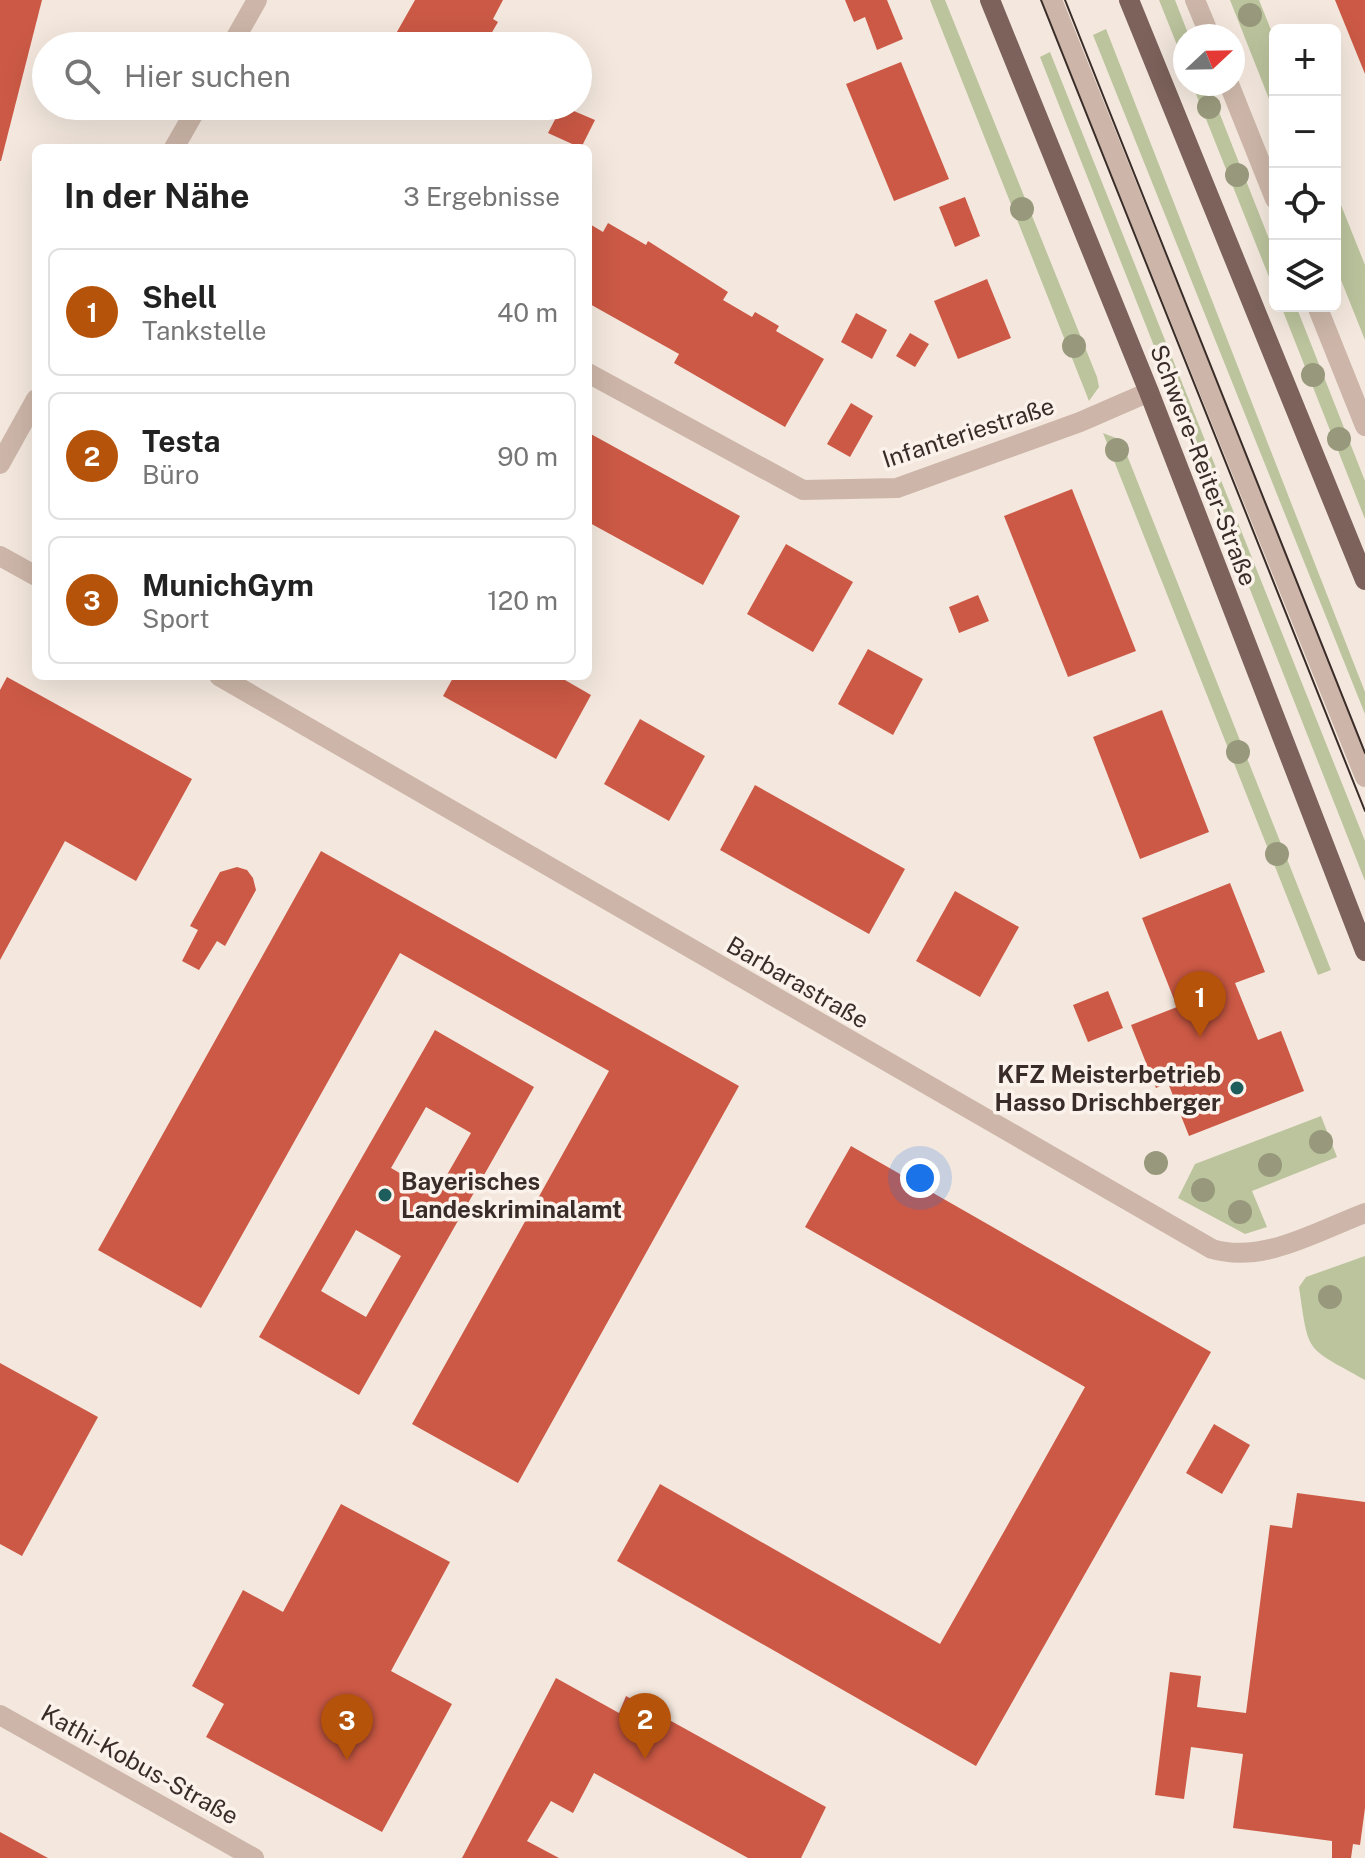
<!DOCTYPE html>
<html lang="de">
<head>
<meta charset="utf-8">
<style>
  :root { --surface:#fff; --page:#f2f2f2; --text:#222; --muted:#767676; --line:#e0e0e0; --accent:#b45309 }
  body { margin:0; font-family:"Public Sans",sans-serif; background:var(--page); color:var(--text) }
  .controls { position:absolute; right:24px; top:24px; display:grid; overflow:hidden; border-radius:12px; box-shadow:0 8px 32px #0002 }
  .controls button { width:72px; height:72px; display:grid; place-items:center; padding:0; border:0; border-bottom:2px solid var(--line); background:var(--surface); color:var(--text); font:40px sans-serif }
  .compass { position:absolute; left:1173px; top:24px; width:72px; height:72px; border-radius:50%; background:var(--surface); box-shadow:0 8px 32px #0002; rotate:68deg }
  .you { position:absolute; left:920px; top:1178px; width:28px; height:28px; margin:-20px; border:6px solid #fff; border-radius:50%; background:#1a73e8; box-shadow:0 0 0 12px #1a73e833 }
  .badge { display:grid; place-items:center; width:52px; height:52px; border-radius:50%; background:var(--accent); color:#fff; font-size:26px; font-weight:700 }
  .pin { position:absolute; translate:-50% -66px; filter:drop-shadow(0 2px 4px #0008) }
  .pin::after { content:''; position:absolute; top:42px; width:28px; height:24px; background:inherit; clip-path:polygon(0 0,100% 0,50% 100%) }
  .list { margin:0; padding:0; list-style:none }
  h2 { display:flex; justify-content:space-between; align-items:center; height:104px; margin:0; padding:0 32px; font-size:34px }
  h2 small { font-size:26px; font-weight:400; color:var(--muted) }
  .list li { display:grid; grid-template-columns:52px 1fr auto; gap:24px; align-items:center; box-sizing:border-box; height:128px; margin:0 16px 16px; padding:0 16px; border:2px solid var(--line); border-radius:12px }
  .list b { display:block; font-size:30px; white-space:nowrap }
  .list p { margin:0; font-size:26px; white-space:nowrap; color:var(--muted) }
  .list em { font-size:26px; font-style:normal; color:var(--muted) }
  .icon { flex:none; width:44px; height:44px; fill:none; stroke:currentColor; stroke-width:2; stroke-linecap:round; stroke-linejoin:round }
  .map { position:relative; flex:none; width:1365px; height:1858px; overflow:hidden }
  .search { position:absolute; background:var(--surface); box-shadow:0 8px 32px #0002; left:32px; top:32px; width:560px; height:88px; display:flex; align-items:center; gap:20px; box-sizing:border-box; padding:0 28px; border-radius:44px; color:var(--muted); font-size:30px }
  .panel { position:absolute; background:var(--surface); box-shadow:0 8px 32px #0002; left:32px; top:144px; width:560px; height:536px; border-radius:12px }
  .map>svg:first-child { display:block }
</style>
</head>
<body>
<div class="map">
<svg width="1365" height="1858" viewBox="0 0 1365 1858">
  <rect width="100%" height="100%" fill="#f4e8de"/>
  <g fill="#bbc49d">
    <path d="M 930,0 L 945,0 L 1097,377 L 1099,387 L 1089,401 Z"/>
    <path d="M 1159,0 L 1175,0 L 1189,36 L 1185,36 L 1185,65 Z"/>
    <path d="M 1230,0 L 1259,0 L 1275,40 L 1275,114 Z"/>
    <path d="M 1106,29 L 1365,692 L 1365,714 L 1093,35 Z"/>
    <path d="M 1050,52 L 1365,841 L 1365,881 L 1040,57 Z"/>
    <path d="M 1192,84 L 1208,84 L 1275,254 L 1275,292 Z"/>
    <path d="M 1335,190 L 1365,265 L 1365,340 L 1335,265 Z"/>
    <path d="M 1281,306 L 1296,306 L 1365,481 L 1365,519 Z"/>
    <path d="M 1103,433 L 1121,440 L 1331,970 L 1318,975 Z"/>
    <path d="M 1321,1116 L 1337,1157 L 1252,1191 L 1267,1227 L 1245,1234 L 1178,1198 L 1195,1164 Z"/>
    <path d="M 1365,1256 L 1365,1380 C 1305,1346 1309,1356 1299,1287 L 1306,1277 Z"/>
  </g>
  <g fill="#cb5945" fill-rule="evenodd">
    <path d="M 0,0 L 42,0 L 1,161 L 0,161 Z"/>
    <path d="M 415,0 L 503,0 L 493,19 L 498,22 L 484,46 L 389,46 Z"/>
    <path d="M 845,0 L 887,0 L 903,39 L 877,50 L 865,17 L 854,22 Z"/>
    <path d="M 1335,0 L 1365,0 L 1365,74 Z"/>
    <path d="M 901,62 L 949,179 L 894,201 L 846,84 Z"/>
    <path d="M 562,106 L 595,120 L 581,148 L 548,133 Z"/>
    <path d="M 965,197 L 980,236 L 955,247 L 939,207 Z"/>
    <path d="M 588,223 L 603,232 L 608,223 L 646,245 L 648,241 L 728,292 L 723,300 L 752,317 L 755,312 L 779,326 L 776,331 L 824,359 L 785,427 L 674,363 L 679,354 L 588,303 Z"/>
    <path d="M 987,279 L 1011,338 L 958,359 L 934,301 Z"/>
    <path d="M 856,313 L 887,330 L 872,359 L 841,342 Z"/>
    <path d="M 910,333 L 929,344 L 915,367 L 896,356 Z"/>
    <path d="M 851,403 L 873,416 L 850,457 L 827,444 Z"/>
    <path d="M 589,433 L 740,516 L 703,585 L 588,522 Z"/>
    <path d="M 1072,489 L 1136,651 L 1068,677 L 1004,516 Z"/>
    <path d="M 786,544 L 853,582 L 813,652 L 747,614 Z"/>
    <path d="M 978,595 L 989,621 L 959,633 L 949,607 Z"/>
    <path d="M 868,649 L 923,679 L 893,735 L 838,704 Z"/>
    <path d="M 454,676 L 558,676 L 591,695 L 556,759 L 443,696 Z"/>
    <path d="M 7,677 L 192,779 L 136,881 L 65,841 L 0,960 L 0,690 Z"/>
    <path d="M 1162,710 L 1209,832 L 1140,859 L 1093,737 Z"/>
    <path d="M 640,719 L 705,756 L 669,821 L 604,784 Z"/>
    <path d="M 755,785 L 905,869 L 869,934 L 720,850 Z"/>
    <path d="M 321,851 L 739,1086 L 518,1483 L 412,1424 L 609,1071 L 400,953 L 201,1308 L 98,1250 Z"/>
    <path d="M 237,867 L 247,870 L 253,878 L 256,890 L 225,946 L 217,941 L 199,970 L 182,961 L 198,930 L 190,926 L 220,872 Z"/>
    <path d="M 1230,883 L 1265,972 L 1235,983 L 1258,1040 L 1281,1031 L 1304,1091 L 1189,1136 L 1168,1083 L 1156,1088 L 1131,1025 L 1177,1007 L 1142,918 Z"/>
    <path d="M 955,891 L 1019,927 L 980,997 L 916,961 Z"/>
    <path d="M 1108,991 L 1123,1028 L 1088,1042 L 1073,1005 Z"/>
    <path d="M 435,1030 L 534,1087 L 359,1395 L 259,1337 ZM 426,1107 L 471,1133 L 436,1194 L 391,1168 ZM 356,1230 L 401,1256 L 366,1317 L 321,1291 Z"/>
    <path d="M 851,1146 L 1211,1352 L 976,1766 L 617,1561 L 660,1484 L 940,1644 L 1006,1528 L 1085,1387 L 805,1227 Z"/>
    <path d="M 0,1363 L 98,1417 L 22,1556 L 0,1544 Z"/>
    <path d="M 1214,1424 L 1250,1445 L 1222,1494 L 1186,1473 Z"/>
    <path d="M 1297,1493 L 1365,1502 L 1365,1808 L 1360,1845 L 1353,1844 L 1351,1858 L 1332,1858 L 1332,1841 L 1233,1828 L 1243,1754 L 1191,1747 L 1184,1799 L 1155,1795 L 1170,1672 L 1201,1676 L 1197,1707 L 1246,1713 L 1270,1525 L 1292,1528 Z"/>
    <path d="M 341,1504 L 450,1562 L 391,1671 L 452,1704 L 382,1832 L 206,1737 L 224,1704 L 192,1686 L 243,1590 L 283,1612 Z"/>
    <path d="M 556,1678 L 619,1713 L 626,1696 L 826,1807 L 801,1858 L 748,1858 L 594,1773 L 573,1813 L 551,1801 L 527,1841 L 559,1858 L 462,1858 Z"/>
    <path d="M 0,1832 L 48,1858 L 0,1858 Z"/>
  </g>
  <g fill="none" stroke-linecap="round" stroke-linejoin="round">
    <g stroke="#cdb6a9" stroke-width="20">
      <path d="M 1052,0 L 1365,777"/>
      <path d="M 1195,0 L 1210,36"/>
      <path d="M 231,46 L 257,0"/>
      <path d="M 1229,84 L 1275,199"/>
      <path d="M 174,148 L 198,106"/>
      <path d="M 1317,306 L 1365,426"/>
      <path d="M 588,373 L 803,490 L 897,488 L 1080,422 L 1149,392"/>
      <path d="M 0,464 L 36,399"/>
      <path d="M 0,556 L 36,576"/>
      <path d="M 219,676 L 1212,1249 C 1264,1264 1317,1231 1365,1213"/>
      <path d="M 0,1715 L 254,1858"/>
    </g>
    <g stroke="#7c625a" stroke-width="20">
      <path d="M 990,0 L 1149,392 L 1365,951"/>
      <path d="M 1129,0 L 1365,580"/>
    </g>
    <g stroke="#3a2d29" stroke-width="2">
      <path d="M 1041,0 L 1365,811"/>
      <path d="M 1065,0 L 1365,753"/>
    </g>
  </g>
  <g fill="#98997c">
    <circle cx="1250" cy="15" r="12"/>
    <circle cx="1209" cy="107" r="12"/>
    <circle cx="1237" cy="175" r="12"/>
    <circle cx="1022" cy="209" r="12"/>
    <circle cx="1074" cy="346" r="12"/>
    <circle cx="1313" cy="375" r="12"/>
    <circle cx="1339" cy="439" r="12"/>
    <circle cx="1117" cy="450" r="12"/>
    <circle cx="1238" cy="752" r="12"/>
    <circle cx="1277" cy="854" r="12"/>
    <circle cx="1321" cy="1142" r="12"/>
    <circle cx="1156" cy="1163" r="12"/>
    <circle cx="1270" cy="1165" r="12"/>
    <circle cx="1203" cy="1190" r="12"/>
    <circle cx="1240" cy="1212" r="12"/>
    <circle cx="1330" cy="1297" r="12"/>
  </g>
  <g fill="#1d5e5c" stroke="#fbf2eb" stroke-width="3">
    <circle cx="1237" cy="1088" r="8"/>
    <circle cx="385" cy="1195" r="8"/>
  </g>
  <g text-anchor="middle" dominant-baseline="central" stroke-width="7" stroke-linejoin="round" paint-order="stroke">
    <g font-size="24" fill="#3a2d29" stroke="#fbf2eb">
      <text transform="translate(968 432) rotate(-18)">Infanteriestraße</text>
      <text transform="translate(1204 465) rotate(69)">Schwere-Reiter-Straße</text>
      <text transform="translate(798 982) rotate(30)">Barbarastraße</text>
      <text transform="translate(140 1764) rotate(29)">Kathi-Kobus-Straße</text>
    </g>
    <g font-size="24" font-weight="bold" fill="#3a2d29" stroke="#fbf2eb" text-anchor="end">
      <text x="1221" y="1074">KFZ Meisterbetrieb<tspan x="1221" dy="28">Hasso Drischberger</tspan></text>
      <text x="401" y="1181" text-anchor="start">Bayerisches<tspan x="401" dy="28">Landeskriminalamt</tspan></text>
    </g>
  </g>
</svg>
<div class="controls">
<button>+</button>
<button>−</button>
<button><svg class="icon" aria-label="locate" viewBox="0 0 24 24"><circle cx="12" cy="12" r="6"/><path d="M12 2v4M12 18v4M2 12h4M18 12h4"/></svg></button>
<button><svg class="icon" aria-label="layers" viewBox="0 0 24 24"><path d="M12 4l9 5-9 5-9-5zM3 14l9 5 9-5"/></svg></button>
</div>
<svg class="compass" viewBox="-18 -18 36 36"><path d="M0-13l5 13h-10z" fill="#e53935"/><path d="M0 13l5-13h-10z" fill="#767676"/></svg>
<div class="you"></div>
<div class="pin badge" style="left:1200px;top:1037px">1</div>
<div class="pin badge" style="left:645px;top:1759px">2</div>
<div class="pin badge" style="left:347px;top:1760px">3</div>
<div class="search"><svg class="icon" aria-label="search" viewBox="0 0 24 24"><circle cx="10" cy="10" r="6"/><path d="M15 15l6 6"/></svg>Hier suchen</div>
<section class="panel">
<h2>In der Nähe<small>3 Ergebnisse</small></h2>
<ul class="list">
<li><span class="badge">1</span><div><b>Shell</b><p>Tankstelle</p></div><em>40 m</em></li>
<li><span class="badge">2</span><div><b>Testa</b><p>Büro</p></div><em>90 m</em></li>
<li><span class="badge">3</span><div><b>MunichGym</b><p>Sport</p></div><em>120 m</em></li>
</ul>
</section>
</div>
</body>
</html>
